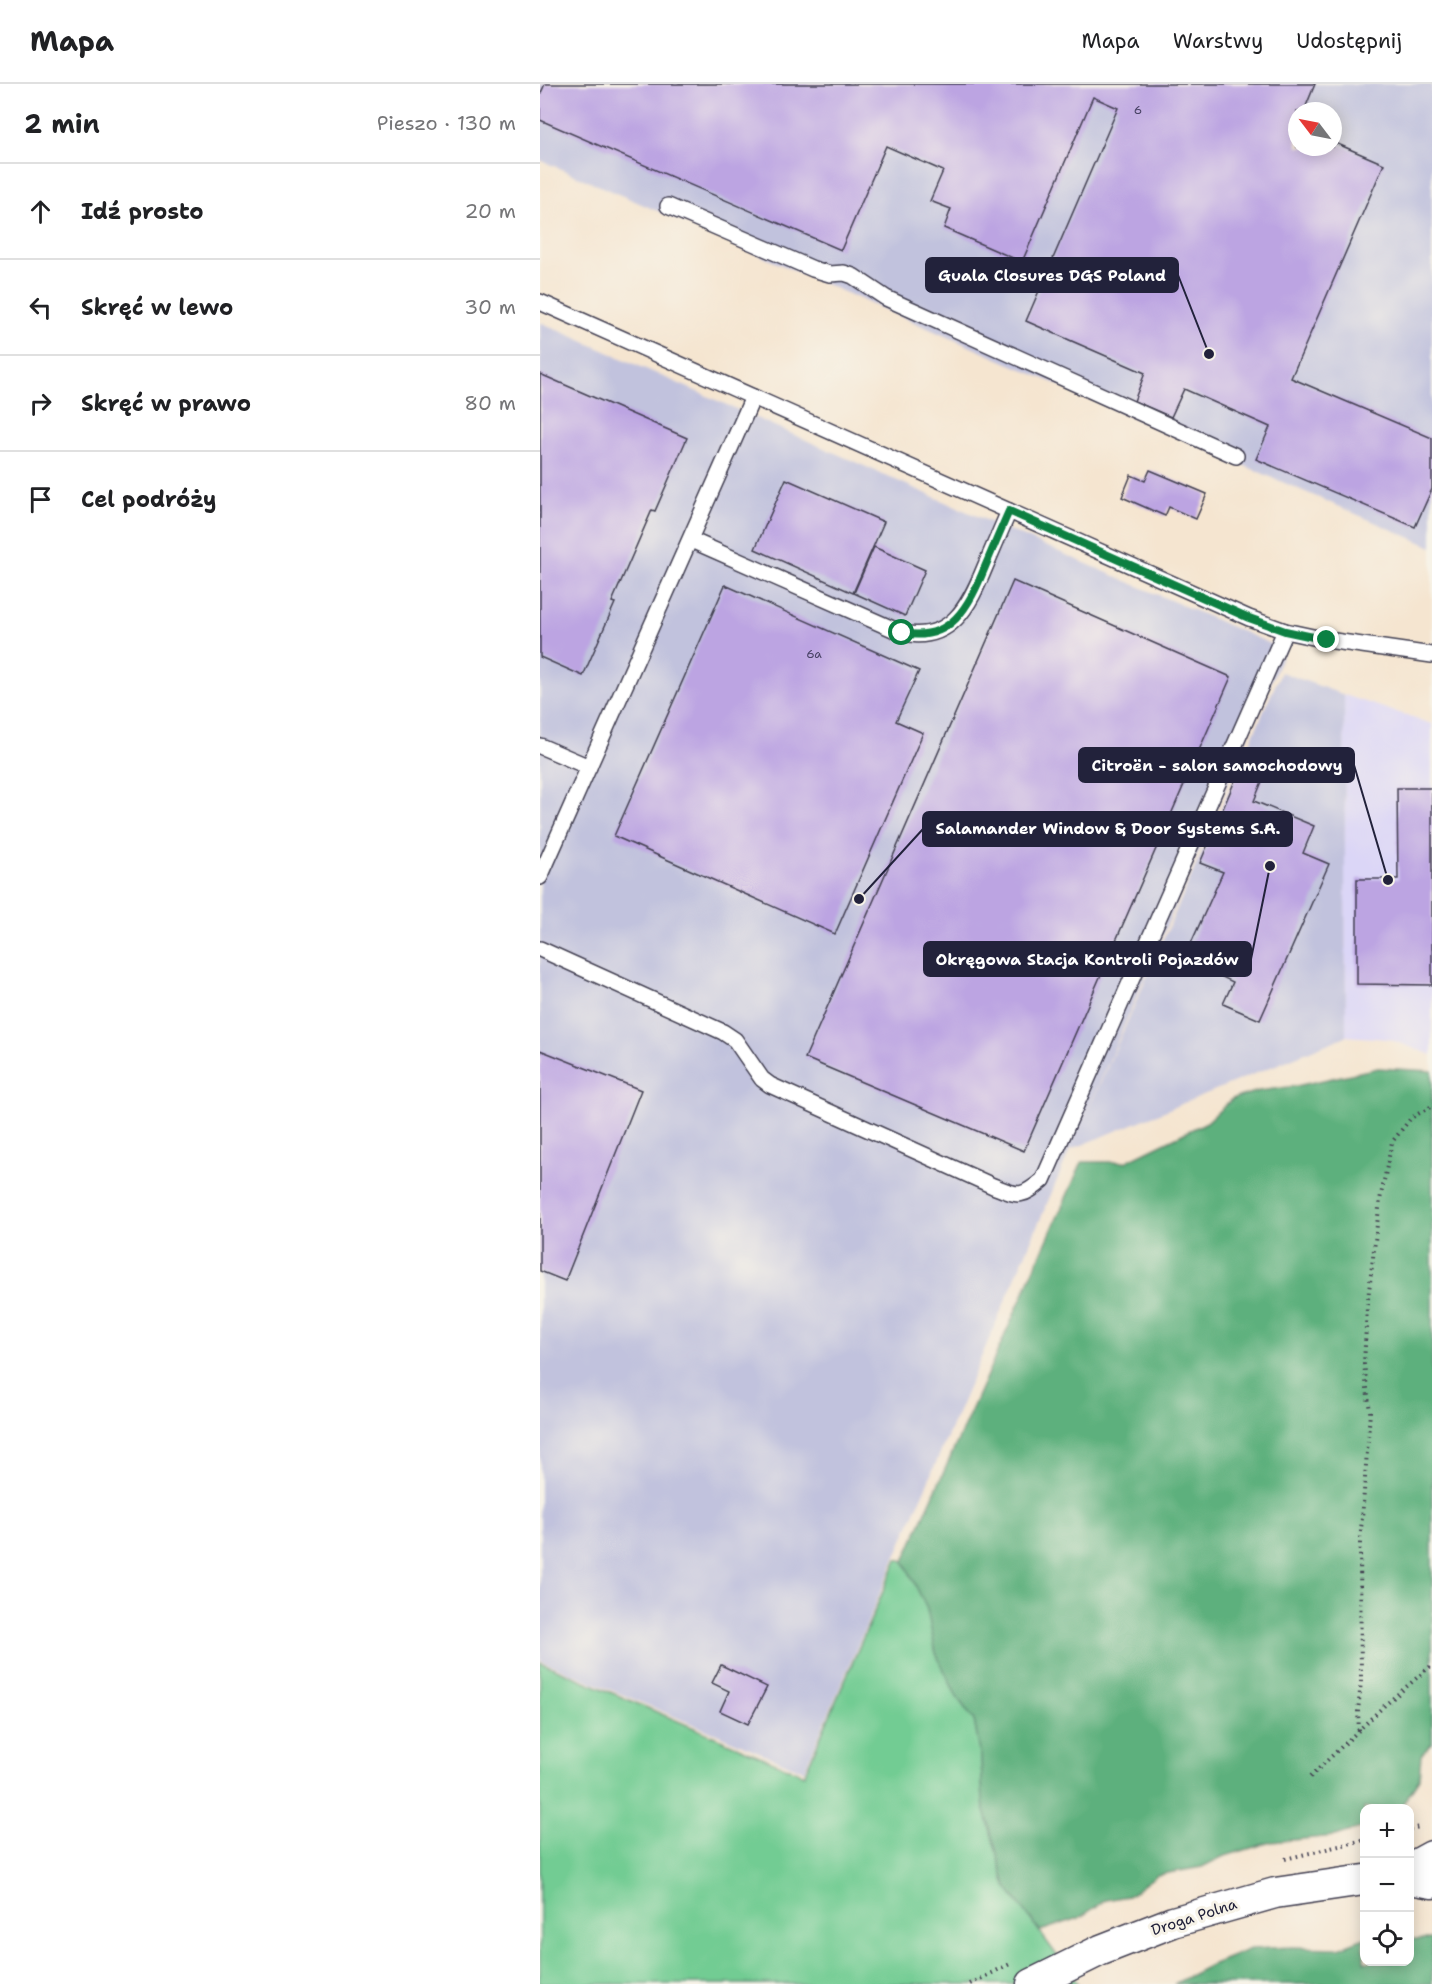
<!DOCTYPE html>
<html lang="pl">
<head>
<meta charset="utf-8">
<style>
  :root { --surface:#fff; --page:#f6f6f6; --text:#202124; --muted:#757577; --line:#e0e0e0 }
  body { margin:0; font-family:"Shantell Sans",sans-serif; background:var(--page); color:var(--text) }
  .controls { position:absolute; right:18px; bottom:18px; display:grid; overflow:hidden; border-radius:12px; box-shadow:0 3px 15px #0003 }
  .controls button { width:54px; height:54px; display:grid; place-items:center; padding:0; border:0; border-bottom:2px solid var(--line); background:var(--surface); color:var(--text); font:30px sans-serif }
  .compass { position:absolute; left:748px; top:18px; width:54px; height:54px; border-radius:50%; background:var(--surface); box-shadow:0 3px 15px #0003; rotate:302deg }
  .stop { position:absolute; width:18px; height:18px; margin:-14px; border:4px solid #0b8043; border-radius:50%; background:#fff }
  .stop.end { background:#0b8043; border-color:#fff; box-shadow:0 2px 6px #0008 }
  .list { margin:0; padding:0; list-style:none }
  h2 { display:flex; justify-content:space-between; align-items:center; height:78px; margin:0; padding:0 24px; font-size:26px }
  h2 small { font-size:20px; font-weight:400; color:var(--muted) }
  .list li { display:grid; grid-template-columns:39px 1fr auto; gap:18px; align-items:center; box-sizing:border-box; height:96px; padding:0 24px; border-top:2px solid var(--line) }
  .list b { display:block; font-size:22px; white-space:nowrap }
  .list em { font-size:20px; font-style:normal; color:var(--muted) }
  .icon { flex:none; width:33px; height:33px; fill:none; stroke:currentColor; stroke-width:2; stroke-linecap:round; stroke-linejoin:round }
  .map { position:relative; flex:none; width:892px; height:1900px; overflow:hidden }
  header { display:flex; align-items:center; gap:36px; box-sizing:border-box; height:84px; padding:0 30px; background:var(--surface); border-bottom:2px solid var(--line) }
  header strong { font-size:28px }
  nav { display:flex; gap:33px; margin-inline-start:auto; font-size:21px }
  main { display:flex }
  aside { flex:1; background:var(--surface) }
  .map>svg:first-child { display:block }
</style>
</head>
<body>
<header>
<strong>Mapa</strong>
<nav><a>Mapa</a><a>Warstwy</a><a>Udostępnij</a></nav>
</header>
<main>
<aside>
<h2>2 min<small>Pieszo · 130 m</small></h2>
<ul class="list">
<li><svg class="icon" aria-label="ahead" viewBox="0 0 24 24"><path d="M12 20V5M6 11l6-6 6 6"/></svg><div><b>Idź prosto</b></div><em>20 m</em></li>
<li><svg class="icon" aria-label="left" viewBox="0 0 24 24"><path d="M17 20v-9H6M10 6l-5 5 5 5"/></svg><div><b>Skręć w lewo</b></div><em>30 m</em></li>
<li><svg class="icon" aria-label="right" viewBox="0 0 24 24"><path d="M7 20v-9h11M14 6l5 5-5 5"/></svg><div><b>Skręć w prawo</b></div><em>80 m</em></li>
<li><svg class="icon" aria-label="arrive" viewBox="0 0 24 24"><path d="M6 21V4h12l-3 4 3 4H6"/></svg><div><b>Cel podróży</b></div></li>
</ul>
</aside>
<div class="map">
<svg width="892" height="1900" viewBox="0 0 892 1900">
  <rect width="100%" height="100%" fill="#f7f3e8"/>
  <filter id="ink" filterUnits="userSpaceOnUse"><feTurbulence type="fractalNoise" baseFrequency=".0167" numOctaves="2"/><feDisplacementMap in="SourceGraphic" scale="12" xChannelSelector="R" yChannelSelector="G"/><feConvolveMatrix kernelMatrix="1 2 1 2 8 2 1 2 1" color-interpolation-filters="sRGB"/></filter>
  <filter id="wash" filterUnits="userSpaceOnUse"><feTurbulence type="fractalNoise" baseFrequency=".008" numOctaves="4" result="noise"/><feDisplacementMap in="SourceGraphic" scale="24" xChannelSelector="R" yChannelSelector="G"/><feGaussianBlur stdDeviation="1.35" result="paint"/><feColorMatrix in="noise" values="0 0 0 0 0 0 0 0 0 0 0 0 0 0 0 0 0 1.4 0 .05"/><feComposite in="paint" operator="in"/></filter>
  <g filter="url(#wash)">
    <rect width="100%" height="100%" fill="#f5e5d0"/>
    <path fill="#dbd6f7" d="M 804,611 L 892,640 L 892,971 L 849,955 L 806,952 Z"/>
    <g fill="#c1c2dd" fill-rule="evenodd">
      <path d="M 0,0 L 892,0 L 892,463 L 0,76 ZM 757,27 L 793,27 L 793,63 L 757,63 Z"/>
      <path d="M 0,238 L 448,437 L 745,566 L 533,1061 L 741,588 L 804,611 L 806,952 L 530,1066 L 264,1687 L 0,1576 Z"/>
    </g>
    <path fill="#72cc93" stroke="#4a7767" stroke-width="1.5" d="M 357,1475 L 364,1477 L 387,1525 L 396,1569 L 417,1613 L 434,1636 L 441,1673 L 443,1719 L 466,1802 L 538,1900 L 0,1900 L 0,1578 L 264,1691 Z"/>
    <g fill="#5db07d" stroke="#40695c" stroke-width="1.5">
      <path d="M 838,984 L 892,987 L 892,1659 L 881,1671 L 879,1695 L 860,1724 L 824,1724 L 824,1743 L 795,1752 L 731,1758 L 682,1773 L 662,1783 L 617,1791 L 588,1812 L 566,1816 L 539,1834 L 500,1847 L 466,1802 L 443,1719 L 441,1673 L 434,1636 L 417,1613 L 396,1569 L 387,1525 L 364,1477 L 542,1078 L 585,1078 L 667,1038 L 692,1015 L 719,1007 L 756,1002 Z"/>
      <path d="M 824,1854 L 824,1878 L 870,1878 L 870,1855 L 892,1855 L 892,1900 L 634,1900 L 671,1881 L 710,1865 L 752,1863 L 799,1864 Z"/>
    </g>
    <g id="blocks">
      <g fill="#bca4e2">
        <path d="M 5,0 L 775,0 L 764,27 L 757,27 L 757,63 L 793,63 L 793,58 L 844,80 L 751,294 L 892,354 L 892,405 L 875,443 L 716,375 L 730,343 L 644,305 L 631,333 L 594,317 L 605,289 L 486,237 L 578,24 L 553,13 L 482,178 L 404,144 L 411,125 L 390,117 L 403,87 L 346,62 L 301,166 L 0,36 L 0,11 Z"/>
        <path d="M 0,290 L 147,354 L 115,427 L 112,426 L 72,518 L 75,519 L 43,592 L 0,573 Z"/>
        <path d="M 610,386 L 667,410 L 656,435 L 629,423 L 625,432 L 582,413 L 591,391 L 605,397 Z"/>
        <path d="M 246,395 L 344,438 L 313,509 L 215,465 Z"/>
        <path d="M 334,463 L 385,486 L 365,532 L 314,509 Z"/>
        <path d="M 473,497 L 691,593 L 484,1067 L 265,974 Z"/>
        <path d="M 185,501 L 379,587 L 356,637 L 383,649 L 295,850 L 74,752 Z"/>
        <path d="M 707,668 L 730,678 L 714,717 L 774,742 L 763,769 L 789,780 L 720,936 L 683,920 L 693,898 L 644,875 L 683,788 L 660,779 Z"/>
        <path d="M 857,704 L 892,704 L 892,901 L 817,900 L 817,795 L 858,795 Z"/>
        <path d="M 0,966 L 101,1006 L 25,1197 L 0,1187 Z"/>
        <path d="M 181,1581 L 227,1603 L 208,1640 L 180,1627 L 189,1607 L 172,1599 Z"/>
      </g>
    </g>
  </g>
  <g filter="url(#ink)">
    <use href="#blocks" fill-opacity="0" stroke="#423f51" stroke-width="1.5"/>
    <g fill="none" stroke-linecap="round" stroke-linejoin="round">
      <g stroke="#423f51" stroke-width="18">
        <g id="service">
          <path d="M 128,122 L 273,185 L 290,190 L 304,189 L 313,192 L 346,214 L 696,372"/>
          <path d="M 0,218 L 709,534 L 745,547 L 787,556 L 892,571"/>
          <path d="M 151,456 L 362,549 C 411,559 429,522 445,483 C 453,464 461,446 469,427"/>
          <path d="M 0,662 L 49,683"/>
          <path d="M 0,793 L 213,313"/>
          <path d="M 0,865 L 183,948 L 195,956 L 222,995 L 230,1001 L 453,1102 C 479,1112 480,1115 503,1096 L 745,547"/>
        </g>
      </g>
      <g stroke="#423f51" stroke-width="33">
        <g id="minor">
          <path d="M 870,1784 L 892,1772"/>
          <path d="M 870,1795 L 892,1799"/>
          <path d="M 492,1900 L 561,1866 L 633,1838 L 735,1809 L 824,1796"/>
        </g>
      </g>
      <g stroke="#423f51" stroke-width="4" stroke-dasharray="1.5 4.5" stroke-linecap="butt">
        <path d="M 819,1646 L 818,1628 L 821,1597 L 820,1460 L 830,1328 L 824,1280 L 827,1223 L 840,1116 L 852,1058 L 871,1034 L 892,1022"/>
        <path d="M 770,1693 L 845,1621 L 892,1581"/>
        <path d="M 870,1745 L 880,1743"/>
        <path d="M 745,1775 L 824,1756"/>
        <path d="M 430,1900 L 470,1880"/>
      </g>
      <use href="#service" stroke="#fff" stroke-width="15"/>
      <use href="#minor" stroke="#fff" stroke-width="30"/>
    </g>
  </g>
  <g fill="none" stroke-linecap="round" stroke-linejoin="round" filter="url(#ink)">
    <path stroke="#0b8043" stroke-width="8" d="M 362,549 C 411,559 429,522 445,483 C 453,464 461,445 469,427 L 709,534 L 745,547 L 787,556"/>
  </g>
  <g text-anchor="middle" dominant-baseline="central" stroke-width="6" stroke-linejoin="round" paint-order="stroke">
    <g font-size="12" fill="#484265">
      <text x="598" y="26">6</text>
      <text x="274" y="570">6a</text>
    </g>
    <g font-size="15" fill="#22223b" stroke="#f7f3e8">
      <text transform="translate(654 1833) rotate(-18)">Droga Polna</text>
    </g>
  </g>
  <path fill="none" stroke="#22223b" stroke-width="2" d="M669 270L638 191M848 796L814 681M319 815L383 745M730 782L711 875"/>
  <g fill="#22223b" stroke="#f7f3e8" stroke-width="2">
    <circle cx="669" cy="270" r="6"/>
    <circle cx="848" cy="796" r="6"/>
    <circle cx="319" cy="815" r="6"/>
    <circle cx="730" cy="782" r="6"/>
  </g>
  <g fill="#22223b" stroke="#22223b" stroke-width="2">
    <rect x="386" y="174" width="252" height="34" rx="6"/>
    <rect x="539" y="664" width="275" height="34" rx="6"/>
    <rect x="383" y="728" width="369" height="34" rx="6"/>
    <rect x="384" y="858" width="327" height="34" rx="6"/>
  </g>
  <g font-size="16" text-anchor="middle" font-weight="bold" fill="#fff">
    <text x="512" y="197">Guala Closures DGS Poland</text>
    <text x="677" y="687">Citroën - salon samochodowy</text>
    <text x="568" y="750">Salamander Window &amp; Door Systems S.A.</text>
    <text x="547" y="881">Okręgowa Stacja Kontroli Pojazdów</text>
  </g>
</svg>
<div class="controls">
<button>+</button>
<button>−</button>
<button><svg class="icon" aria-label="locate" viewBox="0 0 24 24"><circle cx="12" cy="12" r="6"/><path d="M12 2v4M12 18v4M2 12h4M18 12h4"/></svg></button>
</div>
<svg class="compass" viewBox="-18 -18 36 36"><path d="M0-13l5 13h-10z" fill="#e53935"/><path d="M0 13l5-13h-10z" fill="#757577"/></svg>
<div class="stop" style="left:362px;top:549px"></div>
<div class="stop end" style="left:787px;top:556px"></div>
</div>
</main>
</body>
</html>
